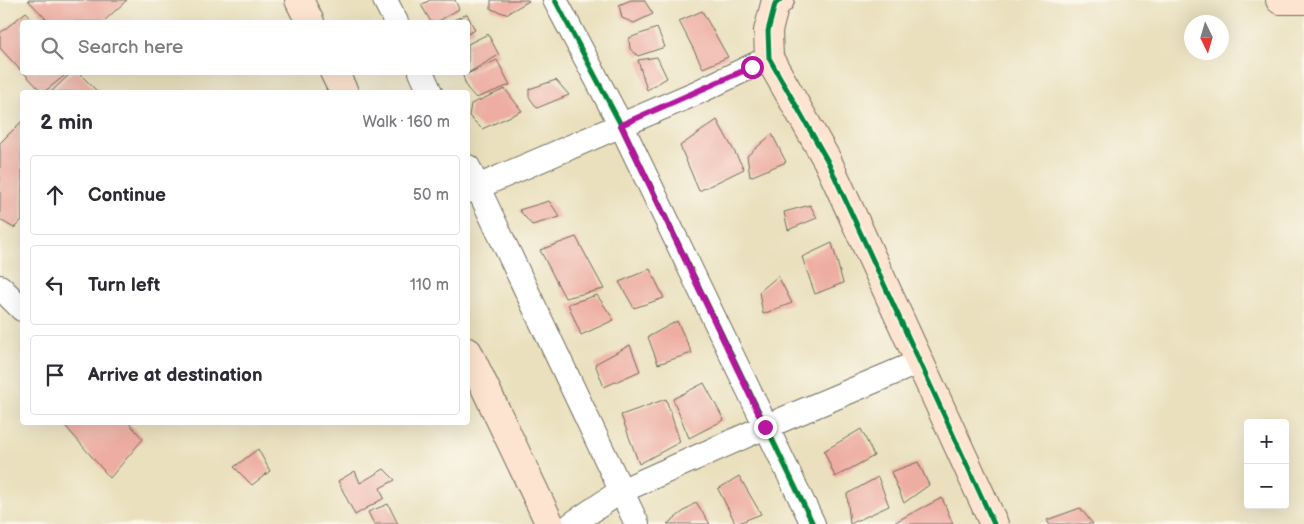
<!DOCTYPE html>
<html lang="en">
<head>
<meta charset="utf-8">
<style>
  :root { --surface:#fff; --page:#f2f2f3; --text:#2b2b33; --muted:#7c7c81; --line:#e1e1e2 }
  body { margin:0; font-family:"Balsamiq Sans",sans-serif; background:var(--page); color:var(--text) }
  .controls { position:absolute; right:15px; bottom:15px; display:grid; overflow:hidden; border-radius:5px; box-shadow:0 5px 20px #0002 }
  .controls button { width:45px; height:45px; display:grid; place-items:center; padding:0; border:0; border-bottom:1px solid var(--line); background:var(--surface); color:var(--text); font:25px sans-serif }
  .compass { position:absolute; left:1184px; top:15px; width:45px; height:45px; border-radius:50%; background:var(--surface); box-shadow:0 5px 20px #0002; rotate:175deg }
  .stop { position:absolute; width:15px; height:15px; margin:-11px; border:4px solid #b5179e; border-radius:50%; background:#fff }
  .stop.end { background:#b5179e; border-color:#fff; box-shadow:0 1px 5px #0008 }
  .list { margin:0; padding:0; list-style:none }
  h2 { display:flex; justify-content:space-between; align-items:center; height:65px; margin:0; padding:0 20px; font-size:21px }
  h2 small { font-size:16px; font-weight:400; color:var(--muted) }
  .list li { display:grid; grid-template-columns:32px 1fr auto; gap:15px; align-items:center; box-sizing:border-box; height:80px; margin:0 10px 10px; padding:0 10px; border:1px solid var(--line); border-radius:5px }
  .list b { display:block; font-size:19px; white-space:nowrap }
  .list em { font-size:16px; font-style:normal; color:var(--muted) }
  .icon { flex:none; width:28px; height:28px; fill:none; stroke:currentColor; stroke-width:2; stroke-linecap:round; stroke-linejoin:round }
  .map { position:relative; flex:none; width:1304px; height:524px; overflow:hidden }
  .search { position:absolute; background:var(--surface); box-shadow:0 5px 20px #0002; left:20px; top:20px; width:450px; height:55px; display:flex; align-items:center; gap:12px; box-sizing:border-box; padding:0 18px; border-radius:5px; color:var(--muted); font-size:19px }
  .panel { position:absolute; background:var(--surface); box-shadow:0 5px 20px #0002; left:20px; top:90px; width:450px; height:335px; border-radius:5px }
  .map>svg:first-child { display:block }
</style>
</head>
<body>
<div class="map">
<svg width="1304" height="524" viewBox="0 0 1304 524">
  <rect width="100%" height="100%" fill="#fbf7ec"/>
  <filter id="ink" filterUnits="userSpaceOnUse"><feTurbulence type="fractalNoise" baseFrequency=".02" numOctaves="2"/><feDisplacementMap in="SourceGraphic" scale="10" xChannelSelector="R" yChannelSelector="G"/><feConvolveMatrix kernelMatrix="1 2 1 2 8 2 1 2 1" color-interpolation-filters="sRGB"/></filter>
  <filter id="wash" filterUnits="userSpaceOnUse"><feTurbulence type="fractalNoise" baseFrequency=".0096" numOctaves="4" result="noise"/><feDisplacementMap in="SourceGraphic" scale="20" xChannelSelector="R" yChannelSelector="G"/><feGaussianBlur stdDeviation="1.12" result="paint"/><feColorMatrix in="noise" values="0 0 0 0 0 0 0 0 0 0 0 0 0 0 0 0 0 1.4 0 .05"/><feComposite in="paint" operator="in"/></filter>
  <g filter="url(#wash)">
    <rect width="100%" height="100%" fill="#eae0bd"/>
    <g id="blocks">
      <g fill="#eeada2">
        <path d="M 28,0 L 127,0 L 103,22 L 49,22 Z"/>
        <path d="M 430,0 L 455,0 L 459,9 L 437,22 L 431,22 L 421,5 Z"/>
        <path d="M 491,0 L 528,0 L 529,1 L 506,14 L 491,9 Z"/>
        <path d="M 631,0 L 644,0 L 653,14 L 634,23 L 622,18 L 619,5 Z"/>
        <path d="M 702,11 L 728,57 L 703,68 L 679,21 Z"/>
        <path d="M 26,12 L 36,22 L 22,22 L 22,72 L 0,48 L 0,33 Z"/>
        <path d="M 467,14 L 475,30 L 468,34 L 468,22 L 449,22 Z"/>
        <path d="M 657,28 L 665,47 L 638,56 L 630,49 L 629,38 Z"/>
        <path d="M 488,34 L 499,55 L 468,73 L 468,44 Z"/>
        <path d="M 657,57 L 667,78 L 647,90 L 638,60 Z"/>
        <path d="M 497,60 L 510,85 L 476,98 L 467,88 L 463,76 L 460,72 L 467,74 Z"/>
        <path d="M 23,72 L 69,72 L 44,92 L 42,92 Z"/>
        <path d="M 72,72 L 78,72 L 98,92 L 51,92 Z"/>
        <path d="M 556,80 L 569,95 L 537,108 L 529,97 L 529,89 Z"/>
        <path d="M 505,89 L 522,111 L 482,129 L 469,116 L 471,104 Z"/>
        <path d="M 717,120 L 744,169 L 699,191 L 680,146 Z"/>
        <path d="M 22,121 L 22,220 L 14,228 L 0,220 L 0,143 Z"/>
        <path d="M 772,134 L 786,162 L 750,177 L 747,156 Z"/>
        <path d="M 549,201 L 560,217 L 532,225 L 519,210 Z"/>
        <path d="M 810,205 L 817,218 L 788,230 L 784,212 Z"/>
        <path d="M 576,237 L 604,289 L 565,298 L 540,250 Z"/>
        <path d="M 832,243 L 843,283 L 815,294 L 802,257 Z"/>
        <path d="M 650,269 L 664,298 L 634,308 L 619,282 Z"/>
        <path d="M 778,276 L 792,303 L 763,314 L 759,292 Z"/>
        <path d="M 597,295 L 614,320 L 581,335 L 568,304 Z"/>
        <path d="M 677,321 L 692,353 L 658,364 L 648,337 Z"/>
        <path d="M 630,345 L 640,371 L 604,387 L 595,364 Z"/>
        <path d="M 704,383 L 724,420 L 689,438 L 673,399 Z"/>
        <path d="M 666,399 L 680,442 L 639,464 L 621,415 Z"/>
        <path d="M 62,422 L 128,422 L 143,439 L 110,478 Z"/>
        <path d="M 861,429 L 874,456 L 835,477 L 824,451 Z"/>
        <path d="M 258,449 L 270,471 L 252,485 L 234,467 Z"/>
        <path d="M 918,462 L 929,485 L 904,503 L 891,472 Z"/>
        <path d="M 384,469 L 395,480 L 380,488 L 384,498 L 355,515 L 338,481 L 355,471 L 360,483 Z"/>
        <path d="M 739,476 L 761,514 L 736,524 L 718,489 Z"/>
        <path d="M 878,477 L 889,506 L 850,524 L 847,494 Z"/>
        <path d="M 942,498 L 953,524 L 892,524 L 910,514 Z"/>
        <path d="M 696,502 L 710,524 L 667,524 Z"/>
        <path d="M 388,504 L 398,524 L 374,524 L 368,512 Z"/>
        <path d="M 1080,508 L 1093,524 L 1049,524 L 1047,520 Z"/>
      </g>
    </g>
  </g>
  <g filter="url(#ink)">
    <use href="#blocks" fill-opacity="0" stroke="#6e6a5e" stroke-width="1"/>
    <g fill="none" stroke-linecap="round" stroke-linejoin="round">
      <g stroke="#6e6a5e" stroke-width="26">
        <g id="street">
          <path d="M 385,0 L 396,22"/>
          <path d="M 555,0 L 621,125 L 813,524"/>
          <path d="M 421,72 L 430,92"/>
          <path d="M 468,167 L 637,524"/>
          <path d="M 468,191 L 696,93 L 769,58"/>
          <path d="M 0,287 L 22,309"/>
          <path d="M 572,524 L 621,491 L 765,427 L 919,362"/>
        </g>
      </g>
      <g stroke="#6e6a5e" stroke-width="30">
        <g id="secondary">
          <path d="M 299,0 L 310,22"/>
          <path d="M 780,0 L 775,4 L 768,31 L 769,58 L 827,160 L 994,524"/>
          <path d="M 1280,0 L 1304,0"/>
          <path d="M 334,72 L 344,92"/>
          <path d="M 468,352 L 550,524"/>
        </g>
      </g>
      <use href="#street" stroke="#fff" stroke-width="24"/>
      <use href="#secondary" stroke="#fde4d0" stroke-width="28"/>
      <g stroke="#fbf7ec" stroke-width="8">
        <g id="cycleway">
          <path d="M 555,0 L 621,125 L 813,524"/>
          <path d="M 780,0 L 775,4 L 768,31 L 769,58 L 827,160 L 994,524"/>
        </g>
      </g>
      <use href="#cycleway" stroke="#00873e" stroke-width="5"/>
    </g>
  </g>
  <g fill="none" stroke-linecap="round" stroke-linejoin="round" filter="url(#ink)">
    <path stroke="#b5179e" stroke-width="6" d="M 752,67 L 621,125 L 765,427"/>
  </g>
</svg>
<div class="controls">
<button>+</button>
<button>−</button>
</div>
<svg class="compass" viewBox="-18 -18 36 36"><path d="M0-13l5 13h-10z" fill="#e53935"/><path d="M0 13l5-13h-10z" fill="#7c7c81"/></svg>
<div class="stop" style="left:752px;top:67px"></div>
<div class="stop end" style="left:765px;top:427px"></div>
<div class="search"><svg class="icon" aria-label="search" viewBox="0 0 24 24"><circle cx="10" cy="10" r="6"/><path d="M15 15l6 6"/></svg>Search here</div>
<section class="panel">
<h2>2 min<small>Walk · 160 m</small></h2>
<ul class="list">
<li><svg class="icon" aria-label="ahead" viewBox="0 0 24 24"><path d="M12 20V5M6 11l6-6 6 6"/></svg><div><b>Continue</b></div><em>50 m</em></li>
<li><svg class="icon" aria-label="left" viewBox="0 0 24 24"><path d="M17 20v-9H6M10 6l-5 5 5 5"/></svg><div><b>Turn left</b></div><em>110 m</em></li>
<li><svg class="icon" aria-label="arrive" viewBox="0 0 24 24"><path d="M6 21V4h12l-3 4 3 4H6"/></svg><div><b>Arrive at destination</b></div></li>
</ul>
</section>
</div>
</body>
</html>
